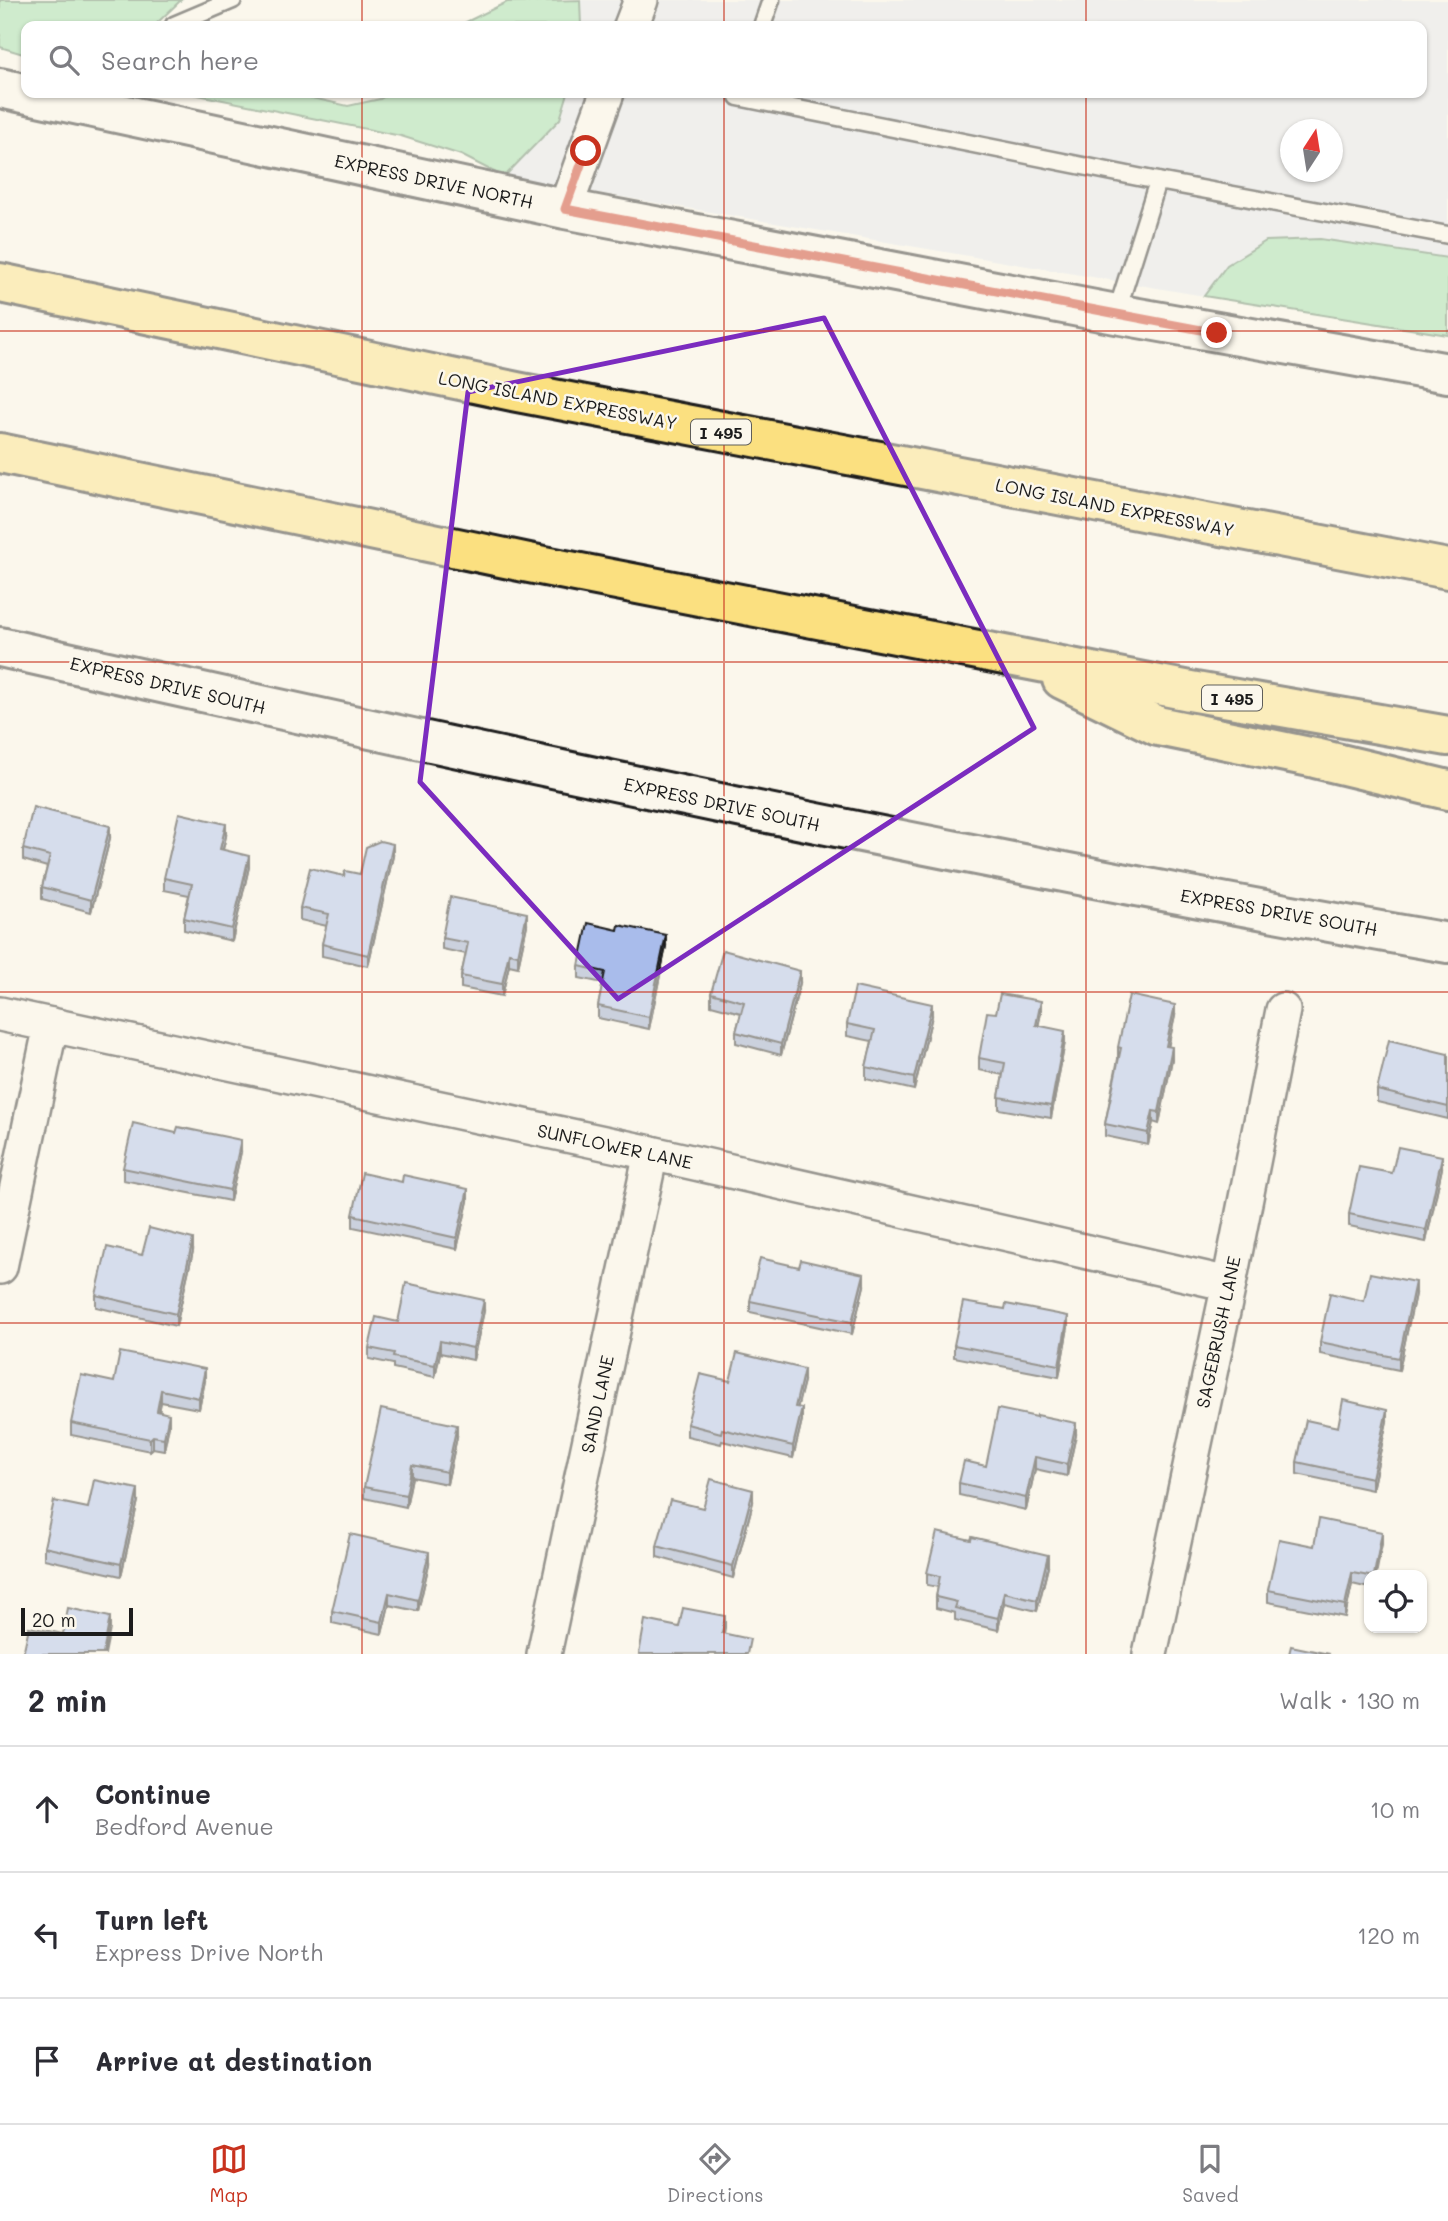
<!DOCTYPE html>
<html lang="en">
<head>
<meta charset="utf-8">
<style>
  :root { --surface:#fff; --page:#f2f2f3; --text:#2b2b33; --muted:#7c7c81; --line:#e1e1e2; --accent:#c8321e }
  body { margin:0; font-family:Mali,sans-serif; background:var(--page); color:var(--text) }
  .controls { position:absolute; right:21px; bottom:21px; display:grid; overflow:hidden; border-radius:14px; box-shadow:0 2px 5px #0004 }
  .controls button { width:63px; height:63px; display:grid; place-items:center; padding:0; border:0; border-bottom:2px solid var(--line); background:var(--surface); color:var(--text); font:35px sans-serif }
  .compass { position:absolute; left:1280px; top:119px; width:63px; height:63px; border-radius:50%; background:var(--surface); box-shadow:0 2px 5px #0004; rotate:12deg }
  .scale { position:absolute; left:21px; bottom:18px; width:112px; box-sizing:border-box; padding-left:7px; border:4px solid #1c1c1c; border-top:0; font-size:19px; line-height:24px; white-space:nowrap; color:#1c1c1c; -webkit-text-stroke:5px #fbf7ec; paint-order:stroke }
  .stop { position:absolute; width:21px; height:21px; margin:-16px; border:5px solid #c8321e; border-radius:50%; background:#fff }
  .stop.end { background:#c8321e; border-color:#fff; box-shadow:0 2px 7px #0008 }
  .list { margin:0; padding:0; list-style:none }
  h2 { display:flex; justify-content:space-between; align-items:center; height:91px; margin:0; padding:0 28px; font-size:30px }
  h2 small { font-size:23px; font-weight:400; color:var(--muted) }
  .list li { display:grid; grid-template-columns:46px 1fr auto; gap:21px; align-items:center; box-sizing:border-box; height:126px; padding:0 28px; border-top:2px solid var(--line) }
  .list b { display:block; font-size:26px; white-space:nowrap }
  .list p { margin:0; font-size:23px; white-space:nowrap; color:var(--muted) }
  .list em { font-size:23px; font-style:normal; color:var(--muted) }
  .icon { flex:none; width:38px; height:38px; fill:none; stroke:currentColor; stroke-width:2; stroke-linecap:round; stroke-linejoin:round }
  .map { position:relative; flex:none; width:1448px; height:1654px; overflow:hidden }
  .search { position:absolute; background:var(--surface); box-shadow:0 2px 5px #0004; left:21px; right:21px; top:21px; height:77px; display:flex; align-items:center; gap:18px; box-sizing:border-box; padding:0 24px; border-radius:14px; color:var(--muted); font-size:26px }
  .sheet { height:469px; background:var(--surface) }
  nav { display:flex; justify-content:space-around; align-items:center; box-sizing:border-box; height:98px; border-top:2px solid var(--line); background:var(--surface); font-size:19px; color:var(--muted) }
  nav a { display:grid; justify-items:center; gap:4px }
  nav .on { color:var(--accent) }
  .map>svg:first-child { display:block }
</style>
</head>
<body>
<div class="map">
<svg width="1448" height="1654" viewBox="0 0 1448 1654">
  <rect width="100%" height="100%" fill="#fbf7ec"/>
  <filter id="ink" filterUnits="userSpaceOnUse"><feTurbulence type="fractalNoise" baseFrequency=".0143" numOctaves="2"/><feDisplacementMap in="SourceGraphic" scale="14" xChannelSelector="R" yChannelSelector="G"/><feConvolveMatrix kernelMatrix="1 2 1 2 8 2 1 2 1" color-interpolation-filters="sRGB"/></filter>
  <g filter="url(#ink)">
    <path fill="#e2e5ec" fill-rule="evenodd" d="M 580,0 L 1448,0 L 1448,258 L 1320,239 L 1228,265 L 1204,296 L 504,177 L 560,119 L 568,93 L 1422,93 L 1422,26 L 581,26 ZM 1290,130 L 1332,130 L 1332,172 L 1290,172 Z"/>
    <g fill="#99dca6" stroke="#5a7c61" stroke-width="2">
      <path d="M 0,0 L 181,0 L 154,26 L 26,26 L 26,55 L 0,47 Z"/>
      <path d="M 580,0 L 581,26 L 458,26 L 507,2 Z"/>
      <path d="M 188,93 L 290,93 L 348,106 L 380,99 L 390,93 L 568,93 L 560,119 L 504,177 L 461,155 L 401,136 Z"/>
      <path d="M 1320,239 L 1448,258 L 1448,335 L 1204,296 L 1227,265 L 1266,241 Z"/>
    </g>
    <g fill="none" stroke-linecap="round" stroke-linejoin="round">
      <g stroke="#1c1c1c" stroke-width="21">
        <g id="service">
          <path d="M 174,25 L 233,0"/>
          <path d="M 762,26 L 771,0"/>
          <path d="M 739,93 L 738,97 L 1158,181 L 1116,314"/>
          <path d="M 1158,181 L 1448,235"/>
        </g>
      </g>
      <g stroke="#1c1c1c" stroke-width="38">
        <g id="minor">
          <path d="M 631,26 L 641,0"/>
          <path d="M 565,209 L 607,93"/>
          <path d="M 0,1014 L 651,1153 L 1229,1284"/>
          <path d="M 0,1267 L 51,1025"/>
          <path d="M 544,1654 L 651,1153"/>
          <path d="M 1150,1654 L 1229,1284 L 1283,1010"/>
        </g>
      </g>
      <g stroke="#1c1c1c" stroke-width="44">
        <g id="secondary">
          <path d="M 0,88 L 565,209 L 1116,314 L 1448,373"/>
          <path d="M 0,647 C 481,755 962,858 1448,943"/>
        </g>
      </g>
      <g stroke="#1c1c1c" stroke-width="44">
        <g id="motorway">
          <path d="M 0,283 L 517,392 L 1448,569"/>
          <path d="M 0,453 L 529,563 L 1190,691 L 1448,736"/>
          <path d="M 1062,679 L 1158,726 L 1315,758 L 1448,790"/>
        </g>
      </g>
      <use href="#service" stroke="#fbf7ec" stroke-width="16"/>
      <use href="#minor" stroke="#fbf7ec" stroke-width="33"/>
      <use href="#secondary" stroke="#fbf7ec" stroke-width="38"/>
      <use href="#motorway" stroke="#fbe080" stroke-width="38"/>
    </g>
    <g fill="#91a2ca" stroke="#1c1c1c" stroke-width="2">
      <path d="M 226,836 L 223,850 L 249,867 L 232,941 L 184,930 L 184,918 L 189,895 L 164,890 L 164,878 Z"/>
      <path d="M 110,838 L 91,912 L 42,899 L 42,887 L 47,867 L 23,860 L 23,849 Z"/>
      <path d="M 393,856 L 368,966 L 322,956 L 322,944 L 327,926 L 300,920 L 300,908 L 344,876 L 360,874 Z"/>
      <path d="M 527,925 L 518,967 L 509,965 L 502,996 L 461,988 L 461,976 L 466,954 L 442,949 L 442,938 Z"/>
      <path d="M 666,946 L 649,1029 L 598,1018 L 598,1006 L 603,983 L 579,978 L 579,966 Z"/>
      <path d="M 800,983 L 781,1055 L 736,1043 L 736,1032 L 741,1013 L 711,1005 L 711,993 Z"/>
      <path d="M 996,1013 L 1041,1013 L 1038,1025 L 1065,1042 L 1051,1118 L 999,1109 L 999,1097 L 1003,1075 L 979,1070 L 979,1058 Z"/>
      <path d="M 932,1016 L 914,1090 L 866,1079 L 866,1067 L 872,1041 L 847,1036 L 847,1024 Z"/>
      <path d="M 1175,1016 L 1168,1046 L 1172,1059 L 1159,1124 L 1153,1122 L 1148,1145 L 1105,1136 L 1105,1124 L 1118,1059 L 1118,1047 Z"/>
      <path d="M 1448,1054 L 1448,1119 L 1377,1102 L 1377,1090 Z"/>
      <path d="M 241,1152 L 230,1201 L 123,1180 L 123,1168 Z"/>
      <path d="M 1442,1168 L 1426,1242 L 1349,1226 L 1349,1214 L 1392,1173 Z"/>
      <path d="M 468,1201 L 457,1249 L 353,1227 L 353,1215 Z"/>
      <path d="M 193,1251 L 176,1326 L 96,1307 L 96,1295 Z"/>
      <path d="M 864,1286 L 852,1334 L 750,1312 L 750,1301 Z"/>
      <path d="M 1415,1294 L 1399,1370 L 1320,1354 L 1320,1342 L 1364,1301 Z"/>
      <path d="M 1005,1309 L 1068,1327 L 1059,1377 L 954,1357 L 954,1345 Z"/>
      <path d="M 484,1311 L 473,1360 L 440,1353 L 435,1377 L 393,1368 L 393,1364 L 369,1359 L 369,1348 L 398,1322 Z"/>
      <path d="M 205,1381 L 199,1409 L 161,1402 L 159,1412 L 169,1425 L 164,1450 L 153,1448 L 150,1451 L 71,1435 L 71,1423 L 114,1382 Z"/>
      <path d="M 730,1381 L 804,1381 L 797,1407 L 802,1420 L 793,1458 L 722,1441 L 721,1444 L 687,1436 L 687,1424 Z"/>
      <path d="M 1387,1421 L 1372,1490 L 1297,1474 L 1297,1462 L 1338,1427 Z"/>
      <path d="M 1076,1435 L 1067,1476 L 1035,1469 L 1026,1510 L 959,1495 L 959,1483 L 986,1466 Z"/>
      <path d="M 457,1437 L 447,1484 L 412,1477 L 406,1507 L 364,1498 L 364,1487 Z"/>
      <path d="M 138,1501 L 121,1576 L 44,1559 L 44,1547 L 88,1508 Z"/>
      <path d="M 753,1502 L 733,1578 L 657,1557 L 657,1546 L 703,1508 Z"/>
      <path d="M 1382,1544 L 1369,1575 L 1369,1588 L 1352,1584 L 1345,1617 L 1268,1602 L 1268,1590 L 1314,1546 Z"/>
      <path d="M 429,1564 L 418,1611 L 389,1605 L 382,1634 L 332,1623 L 332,1611 Z"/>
      <path d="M 1048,1567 L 1037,1611 L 1004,1603 L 998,1630 L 955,1620 L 955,1613 L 936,1608 L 936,1597 L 938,1587 L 927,1585 L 927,1573 Z"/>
    </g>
    <g fill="#7684a4" stroke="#1c1c1c" stroke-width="2">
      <path d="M 226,824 L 226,836 L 220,861 L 220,849 Z"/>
      <path d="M 110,826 L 110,838 L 91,912 L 91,900 Z"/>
      <path d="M 393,844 L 393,856 L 368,966 L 368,955 Z"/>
      <path d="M 249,856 L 249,867 L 232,941 L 232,929 Z"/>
      <path d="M 527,913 L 527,925 L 518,967 L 518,955 Z"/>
      <path d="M 666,935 L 666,946 L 649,1029 L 649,1017 Z"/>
      <path d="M 509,953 L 509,965 L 502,996 L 502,984 Z"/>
      <path d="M 800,971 L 800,983 L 781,1055 L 781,1044 Z"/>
      <path d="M 1041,1001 L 1041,1013 L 1036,1037 L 1036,1025 Z"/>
      <path d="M 932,1004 L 932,1016 L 914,1090 L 914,1078 Z"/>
      <path d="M 1175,1005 L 1175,1016 L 1166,1057 L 1166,1046 Z"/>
      <path d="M 1065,1031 L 1065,1042 L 1051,1118 L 1051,1106 Z"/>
      <path d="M 1172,1047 L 1172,1059 L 1159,1124 L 1159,1112 Z"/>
      <path d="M 1153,1111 L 1153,1122 L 1148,1145 L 1148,1133 Z"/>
      <path d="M 241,1140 L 241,1152 L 230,1201 L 230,1190 Z"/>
      <path d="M 1442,1156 L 1442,1168 L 1426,1242 L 1426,1230 Z"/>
      <path d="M 468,1189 L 468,1201 L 457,1249 L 457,1238 Z"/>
      <path d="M 193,1239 L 193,1251 L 176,1326 L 176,1314 Z"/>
      <path d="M 864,1274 L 864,1286 L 852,1334 L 852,1322 Z"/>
      <path d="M 1415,1282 L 1415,1294 L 1399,1370 L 1399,1358 Z"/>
      <path d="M 484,1300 L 484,1311 L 473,1360 L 473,1348 Z"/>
      <path d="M 1068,1316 L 1068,1327 L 1059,1377 L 1059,1365 Z"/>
      <path d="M 440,1341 L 440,1353 L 435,1377 L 435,1365 Z"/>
      <path d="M 205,1369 L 205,1381 L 199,1409 L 199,1398 Z"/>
      <path d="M 804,1369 L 804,1381 L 795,1418 L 795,1407 Z"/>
      <path d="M 161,1390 L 161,1402 L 157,1423 L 157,1411 Z"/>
      <path d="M 802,1408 L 802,1420 L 793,1458 L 793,1446 Z"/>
      <path d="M 1387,1410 L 1387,1421 L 1372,1490 L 1372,1478 Z"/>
      <path d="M 169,1414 L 169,1425 L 164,1450 L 164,1438 Z"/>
      <path d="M 1076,1423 L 1076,1435 L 1067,1476 L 1067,1464 Z"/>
      <path d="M 457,1425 L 457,1437 L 447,1484 L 447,1472 Z"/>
      <path d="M 153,1436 L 153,1448 L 150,1451 L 150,1439 Z"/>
      <path d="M 1035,1457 L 1035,1469 L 1026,1510 L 1026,1498 Z"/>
      <path d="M 412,1465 L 412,1477 L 406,1507 L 406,1495 Z"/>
      <path d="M 138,1489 L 138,1501 L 121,1576 L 121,1564 Z"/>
      <path d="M 753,1490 L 753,1502 L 733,1578 L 733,1566 Z"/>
      <path d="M 1382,1532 L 1382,1544 L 1376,1575 L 1374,1575 Z"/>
      <path d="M 429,1552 L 429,1564 L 418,1611 L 418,1600 Z"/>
      <path d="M 1048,1555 L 1048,1567 L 1037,1611 L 1037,1600 Z"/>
      <path d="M 1352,1573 L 1352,1584 L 1345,1617 L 1345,1605 Z"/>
      <path d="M 1004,1592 L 1004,1603 L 998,1630 L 998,1618 Z"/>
      <path d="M 389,1593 L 389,1605 L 382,1634 L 382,1622 Z"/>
      <path d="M 725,1616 L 725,1628 L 722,1645 L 722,1633 Z"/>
      <path d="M 110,1617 L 110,1629 L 105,1654 L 103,1654 Z"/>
    </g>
    <g fill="#a9bceb" stroke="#1c1c1c" stroke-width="2">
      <path d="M 33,807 L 110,826 L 91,900 L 42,887 L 50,856 L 23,849 Z"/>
      <path d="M 179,813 L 226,824 L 220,849 L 249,856 L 232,929 L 184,918 L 192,884 L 164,878 Z"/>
      <path d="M 380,841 L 393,844 L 368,955 L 322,944 L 329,914 L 300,908 L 310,868 L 344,876 L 345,871 L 360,874 L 366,847 Z"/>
      <path d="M 450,897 L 527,913 L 518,955 L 509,953 L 502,984 L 461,976 L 468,943 L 442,938 Z"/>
      <path d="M 588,923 L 618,930 L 619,925 L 666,935 L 649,1017 L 598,1006 L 605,972 L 579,966 Z"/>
      <path d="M 723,950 L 800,971 L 781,1044 L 736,1032 L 744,1002 L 711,993 Z"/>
      <path d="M 855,987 L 932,1004 L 914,1078 L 866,1067 L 875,1030 L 847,1024 Z"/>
      <path d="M 1000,994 L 1041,1001 L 1036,1025 L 1065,1031 L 1051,1106 L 999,1097 L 1005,1063 L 979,1058 L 987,1012 L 996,1013 Z"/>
      <path d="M 1129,995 L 1175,1005 L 1166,1046 L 1172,1047 L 1159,1112 L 1153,1111 L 1148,1133 L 1105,1124 L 1121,1048 L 1118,1047 Z"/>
      <path d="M 1389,1040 L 1448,1054 L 1448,1107 L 1377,1090 Z"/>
      <path d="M 133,1123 L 176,1133 L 178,1127 L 241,1140 L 230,1190 L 123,1168 Z"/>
      <path d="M 1398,1147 L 1442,1156 L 1426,1230 L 1349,1214 L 1359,1167 L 1392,1173 Z"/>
      <path d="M 362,1173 L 402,1182 L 403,1175 L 468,1189 L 457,1238 L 353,1215 Z"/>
      <path d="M 149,1228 L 193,1239 L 176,1314 L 96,1295 L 107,1247 L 142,1255 Z"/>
      <path d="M 760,1258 L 799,1267 L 801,1260 L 864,1274 L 852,1322 L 750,1301 Z"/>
      <path d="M 1370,1273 L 1415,1282 L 1399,1358 L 1320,1342 L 1330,1293 L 1364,1301 Z"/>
      <path d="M 406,1283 L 484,1300 L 473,1348 L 440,1341 L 435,1365 L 393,1357 L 394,1353 L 369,1348 L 376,1317 L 398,1322 Z"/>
      <path d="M 963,1302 L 1005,1309 L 1006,1304 L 1068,1316 L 1059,1365 L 954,1345 Z"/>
      <path d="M 120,1352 L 205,1369 L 199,1398 L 161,1390 L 157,1411 L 169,1414 L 164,1438 L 153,1436 L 150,1439 L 71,1423 L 81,1375 L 114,1382 Z"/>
      <path d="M 737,1353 L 804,1369 L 795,1407 L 802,1408 L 793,1446 L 722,1429 L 721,1433 L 687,1424 L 700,1374 L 730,1381 Z"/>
      <path d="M 1343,1400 L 1387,1410 L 1372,1478 L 1297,1462 L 1306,1420 L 1338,1427 Z"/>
      <path d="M 381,1409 L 457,1425 L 447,1472 L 412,1465 L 406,1495 L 364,1487 Z"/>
      <path d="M 998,1409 L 1037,1417 L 1037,1415 L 1076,1423 L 1067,1464 L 1035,1457 L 1026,1498 L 959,1483 L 964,1461 L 986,1466 Z"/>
      <path d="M 711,1479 L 753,1490 L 733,1566 L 657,1546 L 670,1500 L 703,1508 Z"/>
      <path d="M 94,1480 L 138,1489 L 121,1564 L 44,1547 L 54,1501 L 88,1508 Z"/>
      <path d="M 1319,1519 L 1382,1532 L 1374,1575 L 1369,1576 L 1352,1573 L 1345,1605 L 1268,1590 L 1279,1539 L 1314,1546 Z"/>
      <path d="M 937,1532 L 971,1540 L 972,1537 L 1048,1555 L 1037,1600 L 1004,1592 L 998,1618 L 955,1608 L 957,1602 L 936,1597 L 940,1576 L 927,1573 Z"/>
      <path d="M 350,1534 L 429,1552 L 418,1600 L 389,1593 L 382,1622 L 332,1611 Z"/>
      <path d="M 68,1608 L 110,1617 L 103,1654 L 23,1654 L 29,1627 L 63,1634 Z"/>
      <path d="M 683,1608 L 725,1616 L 722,1633 L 750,1639 L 747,1654 L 639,1654 L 645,1620 L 679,1627 Z"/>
      <path d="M 1291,1646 L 1329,1654 L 1289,1654 Z"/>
    </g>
  </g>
  <g fill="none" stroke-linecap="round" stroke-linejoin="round" filter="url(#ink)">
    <path stroke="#c8321e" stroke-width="9" d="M 586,151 L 565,209 L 1217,333"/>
  </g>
  <path d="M0 0H1448V1654H0ZM 824,318 L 1034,728 L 618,999 L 420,782 L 468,392 Z" fill="#fbf7ec" fill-opacity=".55" fill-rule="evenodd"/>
  <path fill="none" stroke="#7b2cbf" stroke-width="5" stroke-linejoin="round" d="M 824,318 L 1034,728 L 618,999 L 420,782 L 468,392 Z"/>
  <path fill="none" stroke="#c8321e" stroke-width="2" stroke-opacity="0.55" d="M 362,0 L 362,26M 724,0 L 724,26M 1086,0 L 1086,26M 362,93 L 362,1654M 724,93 L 724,1654M 1086,93 L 1086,1654M 0,331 L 1448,331M 0,662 L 1448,662M 0,992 L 1448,992M 0,1323 L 1448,1323"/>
  <g text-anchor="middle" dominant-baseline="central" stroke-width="5" stroke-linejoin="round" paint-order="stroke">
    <g fill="#fbf7ec" stroke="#5f5e5a" stroke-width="2">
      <rect x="691" y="419.5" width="60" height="25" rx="5"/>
      <rect x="1202" y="685.5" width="60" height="25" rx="5"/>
    </g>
    <g font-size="16" font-weight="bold" fill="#1c1c1c">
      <text x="721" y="432">I 495</text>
      <text x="1232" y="698">I 495</text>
    </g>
    <g font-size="18" fill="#1c1c1c" stroke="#fbf7ec">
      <text transform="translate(434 181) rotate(12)">EXPRESS DRIVE NORTH</text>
      <text transform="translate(558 400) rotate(11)">LONG ISLAND EXPRESSWAY</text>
      <text transform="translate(1115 507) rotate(11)">LONG ISLAND EXPRESSWAY</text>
      <text transform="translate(168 685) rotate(13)">EXPRESS DRIVE SOUTH</text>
      <text transform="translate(722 804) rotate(12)">EXPRESS DRIVE SOUTH</text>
      <text transform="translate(1279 912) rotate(10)">EXPRESS DRIVE SOUTH</text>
      <text transform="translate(615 1146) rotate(12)">SUNFLOWER LANE</text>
      <text transform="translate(1218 1332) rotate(-78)">SAGEBRUSH LANE</text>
      <text transform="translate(597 1404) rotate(-78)">SAND LANE</text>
    </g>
  </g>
</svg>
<div class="controls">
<button><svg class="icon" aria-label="locate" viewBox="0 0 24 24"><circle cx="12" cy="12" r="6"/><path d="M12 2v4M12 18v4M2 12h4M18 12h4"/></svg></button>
</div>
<svg class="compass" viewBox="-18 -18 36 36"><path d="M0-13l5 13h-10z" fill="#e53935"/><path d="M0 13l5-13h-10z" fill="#7c7c81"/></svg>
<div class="scale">20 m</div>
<div class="stop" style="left:586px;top:151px"></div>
<div class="stop end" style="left:1217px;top:333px"></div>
<div class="search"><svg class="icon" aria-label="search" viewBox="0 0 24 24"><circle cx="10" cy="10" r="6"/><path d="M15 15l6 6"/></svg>Search here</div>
</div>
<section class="sheet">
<h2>2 min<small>Walk · 130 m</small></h2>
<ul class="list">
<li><svg class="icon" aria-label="ahead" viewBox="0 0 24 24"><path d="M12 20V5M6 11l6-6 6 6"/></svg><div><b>Continue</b><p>Bedford Avenue</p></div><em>10 m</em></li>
<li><svg class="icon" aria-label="left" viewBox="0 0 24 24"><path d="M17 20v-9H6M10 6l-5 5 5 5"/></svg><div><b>Turn left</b><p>Express Drive North</p></div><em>120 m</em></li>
<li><svg class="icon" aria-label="arrive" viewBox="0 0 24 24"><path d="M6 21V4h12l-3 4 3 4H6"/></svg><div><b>Arrive at destination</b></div></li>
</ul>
</section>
<nav>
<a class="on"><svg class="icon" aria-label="map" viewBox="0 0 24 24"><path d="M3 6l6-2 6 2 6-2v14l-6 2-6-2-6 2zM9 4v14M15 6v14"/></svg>Map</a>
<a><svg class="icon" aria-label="directions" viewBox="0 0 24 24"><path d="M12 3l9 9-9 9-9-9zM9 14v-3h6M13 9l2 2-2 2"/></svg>Directions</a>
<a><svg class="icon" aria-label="saved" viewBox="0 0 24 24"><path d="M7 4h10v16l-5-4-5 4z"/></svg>Saved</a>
</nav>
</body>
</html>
